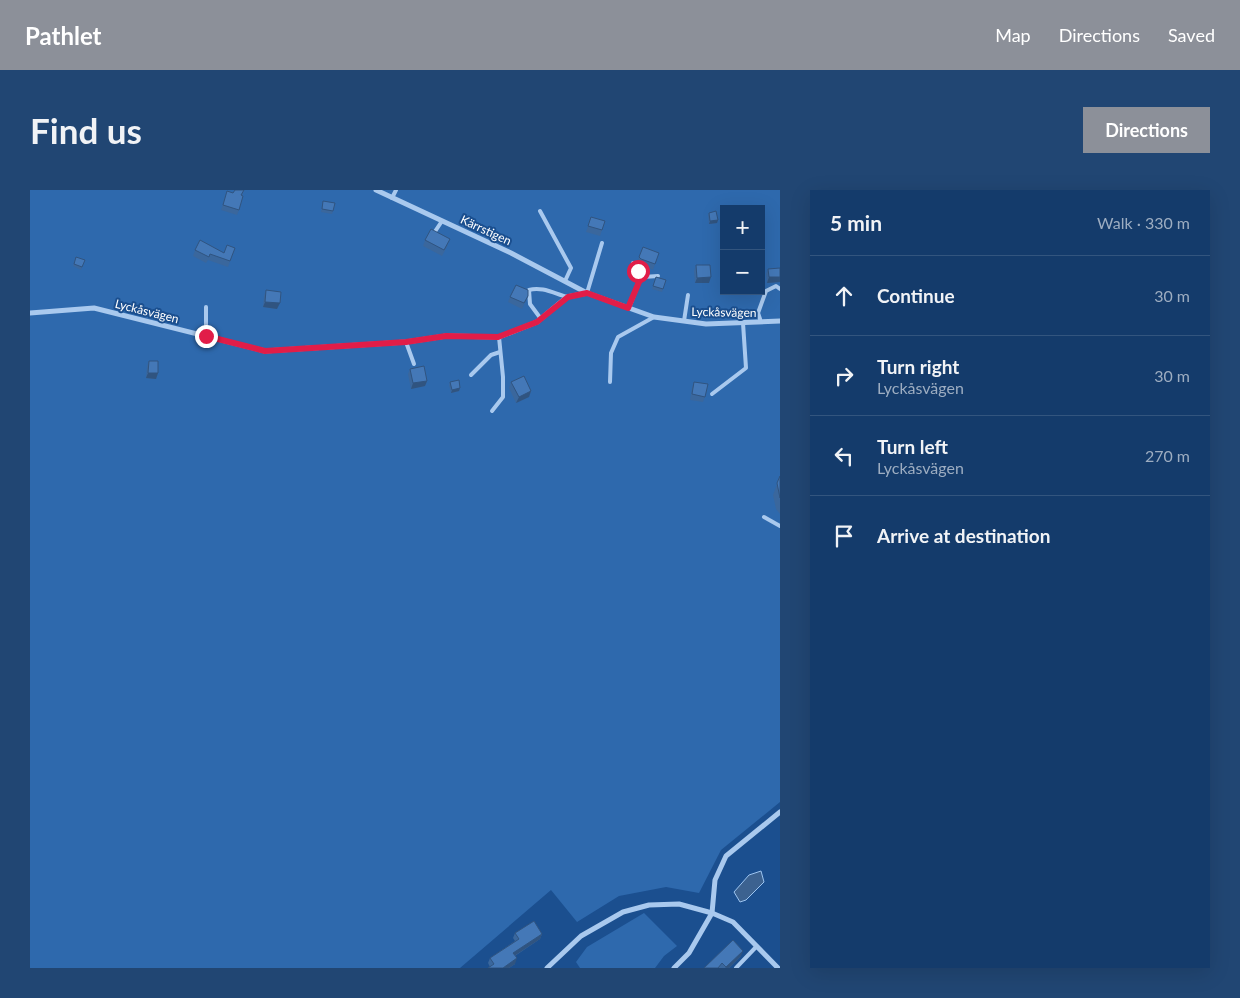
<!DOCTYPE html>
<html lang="en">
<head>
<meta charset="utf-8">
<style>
  :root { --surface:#143b6b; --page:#214673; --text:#f1f3f6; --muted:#9dadc1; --line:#33557e; --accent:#8c9099 }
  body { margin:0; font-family:Lato,sans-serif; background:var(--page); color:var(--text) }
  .controls { position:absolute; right:15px; top:15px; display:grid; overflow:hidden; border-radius:0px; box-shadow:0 5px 20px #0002 }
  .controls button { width:45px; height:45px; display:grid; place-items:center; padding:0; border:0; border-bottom:1px solid var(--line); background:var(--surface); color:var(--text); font:25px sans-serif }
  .stop { position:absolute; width:15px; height:15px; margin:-11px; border:4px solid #e11d48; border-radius:50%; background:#fff }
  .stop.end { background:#e11d48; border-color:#fff; box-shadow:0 1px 5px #0008 }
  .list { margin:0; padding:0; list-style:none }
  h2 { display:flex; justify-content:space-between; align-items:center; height:65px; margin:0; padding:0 20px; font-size:21px }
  h2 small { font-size:16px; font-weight:400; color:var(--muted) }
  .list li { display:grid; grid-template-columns:32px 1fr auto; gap:15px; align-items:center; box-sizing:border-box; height:80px; padding:0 20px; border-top:1px solid var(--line) }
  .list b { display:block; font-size:19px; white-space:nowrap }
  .list p { margin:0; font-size:16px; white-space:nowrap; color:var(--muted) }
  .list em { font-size:16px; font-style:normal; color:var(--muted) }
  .icon { flex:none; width:28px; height:28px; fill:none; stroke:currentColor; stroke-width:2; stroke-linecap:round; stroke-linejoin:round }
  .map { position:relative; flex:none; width:750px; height:778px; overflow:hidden; border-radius:0px }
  header { display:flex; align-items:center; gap:30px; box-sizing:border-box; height:70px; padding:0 25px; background:var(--accent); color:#fff }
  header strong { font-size:24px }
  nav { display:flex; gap:28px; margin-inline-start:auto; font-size:18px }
  .intro { display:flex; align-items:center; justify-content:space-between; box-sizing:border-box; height:120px; padding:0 30px }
  h1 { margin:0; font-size:35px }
  .button { padding:12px 22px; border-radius:0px; background:var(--accent); color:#fff; font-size:18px; font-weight:700 }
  main { display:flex; gap:30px; padding:0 30px }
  aside { flex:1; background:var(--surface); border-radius:0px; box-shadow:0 5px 20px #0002 }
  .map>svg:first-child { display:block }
</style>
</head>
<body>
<header>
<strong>Pathlet</strong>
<nav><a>Map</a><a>Directions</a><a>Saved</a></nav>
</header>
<div class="intro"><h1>Find us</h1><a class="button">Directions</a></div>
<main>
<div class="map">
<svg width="750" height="778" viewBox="0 0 750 778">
  <rect width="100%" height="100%" fill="#1b4f8f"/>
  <g fill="#2e69ad" fill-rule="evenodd">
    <path d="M 0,0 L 750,0 L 750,612 L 691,660 L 669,703 L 636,697 L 589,706 L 547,732 L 521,700 L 430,778 L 0,778 ZM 694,19 L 731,19 L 731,101 L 694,101 Z"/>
    <path d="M 614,723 L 647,756 L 634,766 L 625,778 L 550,778 L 546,772 L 557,757 Z"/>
  </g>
  <path fill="#3c6290" stroke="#9cc4f0" d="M 731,681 L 734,692 L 716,710 L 710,712 L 704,702 L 719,685 Z"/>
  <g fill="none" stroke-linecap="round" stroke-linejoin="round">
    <g stroke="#a9c9ee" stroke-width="4">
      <path d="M 362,8 L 366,0"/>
      <path d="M 510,21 L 541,78 L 535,91"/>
      <path d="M 404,43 L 412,31"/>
      <path d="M 603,73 L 613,87"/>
      <path d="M 557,103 L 572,53"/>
      <path d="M 176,117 L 176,146"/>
      <path d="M 599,118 L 609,92 L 613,87 L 628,86"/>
      <path d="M 511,129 L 500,114 L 499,100 C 512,96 525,104 537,107"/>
      <path d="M 654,131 L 658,105"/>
      <path d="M 731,132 L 728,123 L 736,101 L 746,96 L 750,99"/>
      <path d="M 376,152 L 384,174"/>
      <path d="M 441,185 L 461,165 L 470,162"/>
      <path d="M 580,192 L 581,163 L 588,147 L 624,127"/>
      <path d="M 682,204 L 716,178 L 713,133"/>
      <path d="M 462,221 L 473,207 L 473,187 L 469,147"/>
      <path d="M 734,327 L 750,336"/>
      <path d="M 706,778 L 726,757"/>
    </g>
    <g stroke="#a9c9ee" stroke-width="5">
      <path d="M 346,0 L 481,63 L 557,103 L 624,127 L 676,134 L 750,131"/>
      <path d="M 0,123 L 64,118 L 235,161 L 376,152 L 416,146 L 469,147 L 507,132 L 537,107 L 557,103"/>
      <path d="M 517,778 L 551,746 L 593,722 L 619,715 L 649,714 L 682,723 L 703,732 L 748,778"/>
      <path d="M 644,778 L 659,763 L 682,723 L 685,690 L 696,666 L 750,622"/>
    </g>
  </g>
  <g fill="#3a679d">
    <path d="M 205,0 L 214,0 L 212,6 L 209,20 L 207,25 L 191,20 L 197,1 L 203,3 Z"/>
    <path d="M 293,11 L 303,21 L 302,24 L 291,22 Z"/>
    <path d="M 679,23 L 688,30 L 687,33 L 679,34 L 678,25 Z"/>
    <path d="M 561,27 L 575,31 L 570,46 L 556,42 Z"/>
    <path d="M 395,50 L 418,55 L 412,66 L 393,56 Z"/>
    <path d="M 613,57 L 629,63 L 623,80 L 609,75 L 607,72 Z"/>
    <path d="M 205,58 L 198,77 L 178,70 L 176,73 L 163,66 L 165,60 L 194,63 Z"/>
    <path d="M 46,67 L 55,70 L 51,80 L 43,76 Z"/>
    <path d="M 666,75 L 679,93 L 665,93 L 664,81 Z"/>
    <path d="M 738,79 L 750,92 L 737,93 L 736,84 Z"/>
    <path d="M 626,87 L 636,90 L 632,102 L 622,99 Z"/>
    <path d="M 236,100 L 247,119 L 233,117 L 234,106 Z"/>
    <path d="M 498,106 L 492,119 L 478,112 L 480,107 Z"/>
    <path d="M 119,171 L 128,183 L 126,189 L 116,188 L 117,176 Z"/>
    <path d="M 380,179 L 397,191 L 395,196 L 381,199 L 378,184 Z"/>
    <path d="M 420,192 L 430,198 L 429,201 L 421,203 L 419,195 Z"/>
    <path d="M 481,192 L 501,201 L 499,207 L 486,213 L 479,198 Z"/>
    <path d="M 664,192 L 675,207 L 673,212 L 660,210 L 662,198 Z"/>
    <path d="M 750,286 L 750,324 L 746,319 L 743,305 Z"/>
    <path d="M 485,743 L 512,744 L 510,749 L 485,766 L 485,774 L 479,778 L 458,778 L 460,777 L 458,773 L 460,768 L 485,751 L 483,748 Z"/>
    <path d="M 711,766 L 699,778 L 674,778 Z"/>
  </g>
  <g fill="#305480">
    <path d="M 688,30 L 687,33 L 679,34 L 680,31 Z"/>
    <path d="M 681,87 L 679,93 L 665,93 L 667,88 Z"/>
    <path d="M 739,87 L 750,87 L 750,92 L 737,93 Z"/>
    <path d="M 235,112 L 250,113 L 247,119 L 233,117 Z"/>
    <path d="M 118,183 L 128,183 L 126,189 L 116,188 Z"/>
    <path d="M 397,191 L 395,196 L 381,199 L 383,193 Z"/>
    <path d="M 430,198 L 429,201 L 421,203 L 422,200 Z"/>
    <path d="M 501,201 L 499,207 L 486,213 L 489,207 Z"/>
    <path d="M 512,744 L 510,749 L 481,768 L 483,763 Z"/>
    <path d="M 713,761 L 711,766 L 699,778 L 695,778 Z"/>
    <path d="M 487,768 L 485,774 L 479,778 L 473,778 Z"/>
  </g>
  <g fill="#4478b7" stroke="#305480">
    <path d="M 205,0 L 214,0 L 211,5 L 213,6 L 209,20 L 193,15 L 197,1 L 203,3 Z"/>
    <path d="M 293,11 L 305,13 L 303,21 L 292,19 Z"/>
    <path d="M 686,21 L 688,30 L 680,31 L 679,23 Z"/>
    <path d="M 561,27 L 575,31 L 572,40 L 558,36 Z"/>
    <path d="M 401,39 L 420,49 L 414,60 L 395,50 Z"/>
    <path d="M 170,50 L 194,63 L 197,55 L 205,58 L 200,71 L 180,64 L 179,67 L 165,60 Z"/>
    <path d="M 613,57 L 629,63 L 625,74 L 611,69 L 609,67 Z"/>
    <path d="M 46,67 L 55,70 L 52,77 L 44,74 Z"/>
    <path d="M 666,75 L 680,75 L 681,87 L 667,88 Z"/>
    <path d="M 750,78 L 750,87 L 739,87 L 738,79 Z"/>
    <path d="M 626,87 L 636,90 L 633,99 L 623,96 Z"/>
    <path d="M 486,95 L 498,100 L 498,106 L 494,113 L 480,107 Z"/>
    <path d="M 236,100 L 251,102 L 250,113 L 235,112 Z"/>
    <path d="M 119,171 L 128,171 L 128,183 L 118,183 Z"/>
    <path d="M 394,176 L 397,191 L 383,193 L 380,179 Z"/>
    <path d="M 494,186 L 501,201 L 489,207 L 481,192 Z"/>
    <path d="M 429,190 L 430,198 L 422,200 L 420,192 Z"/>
    <path d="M 664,192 L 678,194 L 675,207 L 662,204 Z"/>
    <path d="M 750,286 L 750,308 L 747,293 Z"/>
    <path d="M 504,731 L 512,744 L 483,763 L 487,768 L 473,778 L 458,778 L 464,774 L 460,768 L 489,749 L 485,743 Z"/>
    <path d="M 703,750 L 713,761 L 696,777 L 692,773 L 688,778 L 674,778 Z"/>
  </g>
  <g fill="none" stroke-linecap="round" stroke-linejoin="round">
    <path stroke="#e11d48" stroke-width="6" d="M 176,146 L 235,161 L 376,152 L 416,146 L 468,147 L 507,132 L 538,107 L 557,103 L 598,118 L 609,92 L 613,87 L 608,81"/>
  </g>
  <g text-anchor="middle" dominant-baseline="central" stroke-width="4" stroke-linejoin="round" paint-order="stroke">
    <g font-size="12" fill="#fff" stroke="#1b4f8f">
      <text transform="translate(456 40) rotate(25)">Kärrstigen</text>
      <text transform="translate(117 121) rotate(14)">Lyckåsvägen</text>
      <text transform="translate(694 122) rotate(1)">Lyckåsvägen</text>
    </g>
  </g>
</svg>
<div class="controls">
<button>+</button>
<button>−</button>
</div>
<div class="stop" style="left:608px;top:81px"></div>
<div class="stop end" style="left:176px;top:146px"></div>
</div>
<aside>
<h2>5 min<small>Walk · 330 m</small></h2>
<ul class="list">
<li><svg class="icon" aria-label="ahead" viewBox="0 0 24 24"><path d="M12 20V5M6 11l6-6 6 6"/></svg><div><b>Continue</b></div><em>30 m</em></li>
<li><svg class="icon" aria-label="right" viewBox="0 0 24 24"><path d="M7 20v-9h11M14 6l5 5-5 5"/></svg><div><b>Turn right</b><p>Lyckåsvägen</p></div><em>30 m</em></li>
<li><svg class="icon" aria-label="left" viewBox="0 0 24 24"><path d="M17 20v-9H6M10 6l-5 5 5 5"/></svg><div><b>Turn left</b><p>Lyckåsvägen</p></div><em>270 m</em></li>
<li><svg class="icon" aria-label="arrive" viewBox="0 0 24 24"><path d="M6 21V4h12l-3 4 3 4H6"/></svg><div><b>Arrive at destination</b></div></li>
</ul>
</aside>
</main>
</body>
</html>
